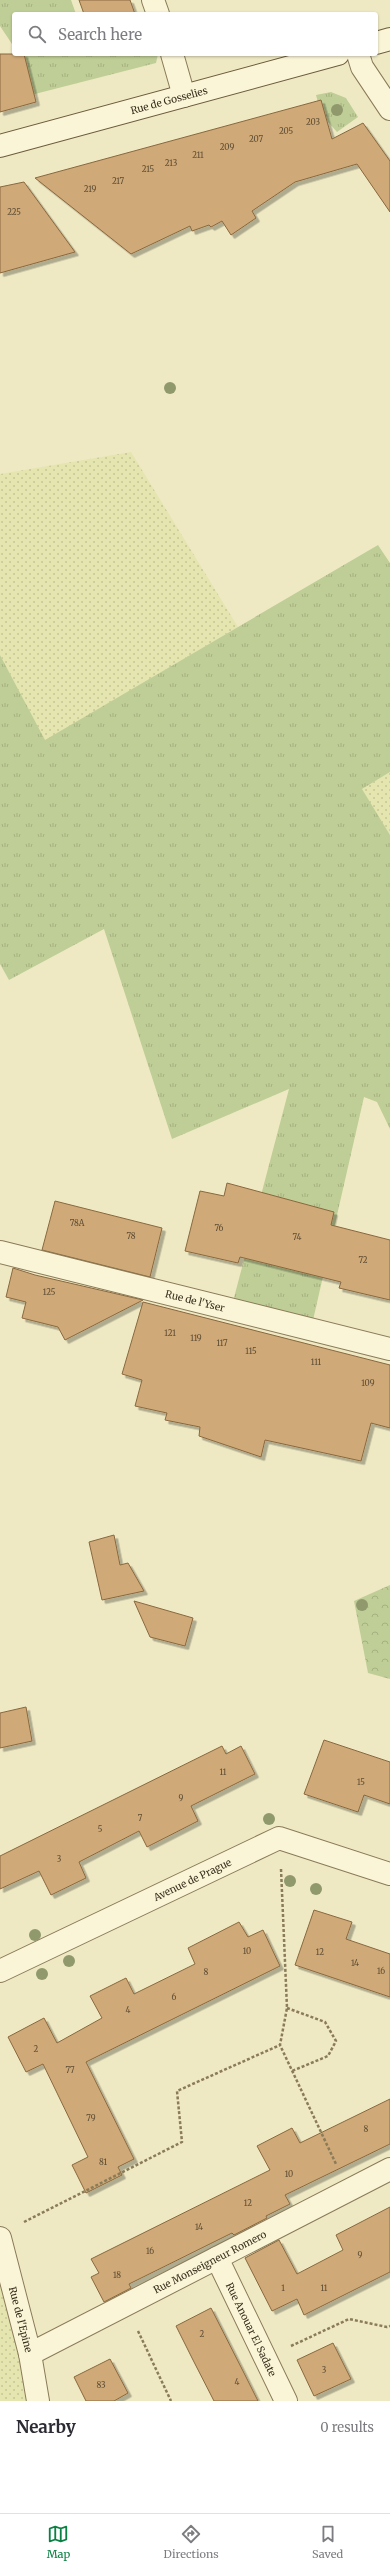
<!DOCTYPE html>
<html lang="en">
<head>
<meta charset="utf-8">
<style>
  :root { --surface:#fff; --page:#f7f7f7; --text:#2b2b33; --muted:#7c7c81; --line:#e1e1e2; --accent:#0b8043 }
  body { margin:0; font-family:Merriweather,serif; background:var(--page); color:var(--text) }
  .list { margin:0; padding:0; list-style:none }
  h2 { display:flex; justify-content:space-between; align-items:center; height:52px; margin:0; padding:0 16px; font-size:17px }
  h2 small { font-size:13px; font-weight:400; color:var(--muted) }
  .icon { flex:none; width:22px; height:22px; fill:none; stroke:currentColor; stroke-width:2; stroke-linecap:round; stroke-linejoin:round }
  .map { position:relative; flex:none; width:390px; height:2401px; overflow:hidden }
  .search { position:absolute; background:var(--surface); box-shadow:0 1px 3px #0004; left:12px; right:12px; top:12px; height:44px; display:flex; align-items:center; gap:10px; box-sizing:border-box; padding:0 14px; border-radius:4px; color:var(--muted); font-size:15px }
  .sheet { height:112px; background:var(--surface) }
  nav { display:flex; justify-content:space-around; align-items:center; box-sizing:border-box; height:56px; border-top:1px solid var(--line); background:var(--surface); font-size:11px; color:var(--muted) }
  nav a { display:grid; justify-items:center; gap:2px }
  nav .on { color:var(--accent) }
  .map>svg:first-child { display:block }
</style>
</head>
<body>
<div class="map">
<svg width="390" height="2401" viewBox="0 0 390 2401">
  <defs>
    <pattern id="farmland-dots" width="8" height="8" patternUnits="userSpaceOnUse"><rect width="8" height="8" fill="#e5e5b0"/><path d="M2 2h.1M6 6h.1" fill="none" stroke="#c5c597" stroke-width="1.8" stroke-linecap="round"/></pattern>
    <pattern id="grass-tufts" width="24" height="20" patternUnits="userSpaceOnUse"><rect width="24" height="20" fill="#bfce96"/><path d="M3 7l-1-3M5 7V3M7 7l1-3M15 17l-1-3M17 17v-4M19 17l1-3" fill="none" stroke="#a5b181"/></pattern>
    <pattern id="park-crowns" width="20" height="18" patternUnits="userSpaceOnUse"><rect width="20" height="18" fill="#bfce96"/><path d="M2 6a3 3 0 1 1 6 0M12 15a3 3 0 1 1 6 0" fill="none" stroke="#a5b181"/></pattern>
    <filter id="shadow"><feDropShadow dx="3.5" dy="3.5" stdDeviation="0" flood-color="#0004"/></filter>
  </defs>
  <rect width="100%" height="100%" fill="#efe9c3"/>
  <g fill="url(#farmland-dots)">
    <path d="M 131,452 L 238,627 L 45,741 L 0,655 L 0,474 Z"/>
    <path d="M 390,772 L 390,835 L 361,789 Z"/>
    <path d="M 0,2239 L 38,2401 L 0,2401 Z"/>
  </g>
  <g fill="url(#grass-tufts)">
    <path d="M 0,0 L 71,0 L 76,14 L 14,14 L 14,47 L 0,26 Z"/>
    <path d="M 19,54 L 158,54 L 156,63 L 31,95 Z"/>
    <path d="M 331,92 L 346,98 L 358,117 L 337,132 L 321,114 L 316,95 Z"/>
    <path d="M 378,545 L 390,563 L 390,772 L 362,789 L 390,835 L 390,1129 L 377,1102 L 364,1097 L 311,1329 L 231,1309 L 289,1089 L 172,1139 L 104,929 L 9,980 L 0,964 L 0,655 L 45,740 Z"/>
  </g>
  <path fill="url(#park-crowns)" d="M 390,1585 L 390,1679 L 368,1673 L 354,1601 Z"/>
  <g fill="#cfa978" stroke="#8a683e" filter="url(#shadow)">
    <path d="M 79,0 L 130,0 L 135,14 L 84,14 Z"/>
    <path d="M 0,54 L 24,54 L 36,102 L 0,112 Z"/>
    <path d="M 321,100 L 332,139 L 363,123 L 390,161 L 390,212 L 357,164 L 295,182 L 252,211 L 256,218 L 231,235 L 222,221 L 211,227 L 209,225 L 192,231 L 190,226 L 131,254 L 35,178 Z"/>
    <path d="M 24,182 L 75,252 L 0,273 L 0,187 Z"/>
    <path d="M 227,1183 L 334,1212 L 331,1225 L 390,1240 L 390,1300 L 339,1288 L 341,1282 L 240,1257 L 238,1263 L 185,1251 L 200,1191 L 224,1196 Z"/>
    <path d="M 55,1201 L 162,1228 L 150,1277 L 42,1250 Z"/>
    <path d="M 13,1268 L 35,1275 L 143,1300 L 65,1340 L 58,1327 L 22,1318 L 26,1302 L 6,1297 Z"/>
    <path d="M 143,1302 L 390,1365 L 390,1428 L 371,1423 L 361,1461 L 265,1440 L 261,1457 L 199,1436 L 200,1427 L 165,1420 L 167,1413 L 135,1406 L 142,1380 L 122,1374 Z"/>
    <path d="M 114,1535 L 120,1565 L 128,1563 L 144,1591 L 102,1600 L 89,1542 Z"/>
    <path d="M 134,1601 L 193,1618 L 185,1646 L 150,1637 Z"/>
    <path d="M 26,1707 L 32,1741 L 0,1748 L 0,1713 Z"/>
    <path d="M 324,1740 L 390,1762 L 390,1804 L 364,1795 L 358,1812 L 304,1794 Z"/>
    <path d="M 222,1746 L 226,1754 L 241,1746 L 255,1774 L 191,1806 L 198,1821 L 147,1847 L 139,1831 L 79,1862 L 86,1878 L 51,1895 L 39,1871 L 0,1889 L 0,1856 Z"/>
    <path d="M 314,1910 L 352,1922 L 346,1939 L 390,1954 L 390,1997 L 295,1965 Z"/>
    <path d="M 239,1922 L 248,1937 L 263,1930 L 280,1966 L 86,2062 L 134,2159 L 118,2167 L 122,2175 L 86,2193 L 72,2165 L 88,2157 L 43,2064 L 26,2072 L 8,2037 L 44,2018 L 57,2043 L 102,2018 L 90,1996 L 126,1978 L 134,1994 L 195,1964 L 188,1948 Z"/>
    <path d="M 390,2099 L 390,2144 L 285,2195 L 290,2204 L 266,2216 L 267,2218 L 234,2235 L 232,2233 L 129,2284 L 131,2288 L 104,2302 L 91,2277 L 99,2273 L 91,2259 L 270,2170 L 257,2146 L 292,2128 L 300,2143 Z"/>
    <path d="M 390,2207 L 390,2272 L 304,2315 L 297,2299 L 272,2311 L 245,2258 L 279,2240 L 297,2274 L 343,2250 L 336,2235 Z"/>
    <path d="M 211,2308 L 244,2373 L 258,2401 L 214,2401 L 193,2360 L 176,2326 Z"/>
    <path d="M 333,2343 L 351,2379 L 314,2396 L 297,2360 Z"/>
    <path d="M 110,2359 L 128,2393 L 114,2401 L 86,2401 L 74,2377 Z"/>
  </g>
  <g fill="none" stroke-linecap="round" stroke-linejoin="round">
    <g stroke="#8a7b59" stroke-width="24">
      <g id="minor">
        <path d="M 153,0 L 158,14"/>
        <path d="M 172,54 L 184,96"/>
        <path d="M 358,54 L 362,67 L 390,109"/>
        <path id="s1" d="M 0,1252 L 390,1349"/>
        <path id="s2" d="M 0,1971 L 279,1838 L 390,1874"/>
        <path id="s3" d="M 0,2238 L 30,2354 L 38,2401"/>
        <path id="s4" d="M 217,2258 L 286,2401"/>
        <path id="s5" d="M 30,2354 L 390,2169"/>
      </g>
    </g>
    <g stroke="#6c5c3c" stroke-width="24">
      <g id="secondary">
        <path d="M 376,43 L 390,39"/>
        <path id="s6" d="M 0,146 L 338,54"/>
      </g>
    </g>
    <g stroke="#8a7b59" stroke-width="2.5" stroke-dasharray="3 2" stroke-linecap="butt">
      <path d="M 281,1869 L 287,2008 L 280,2045 L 336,2164"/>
      <path d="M 287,2008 L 325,2022 L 336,2041 L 328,2056 L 292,2071"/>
      <path d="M 24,2222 L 182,2142 L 177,2091 L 280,2045"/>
      <path d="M 138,2331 L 171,2401"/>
      <path d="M 291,2346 L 349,2319 L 387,2327 L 390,2326"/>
    </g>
    <use href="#minor" stroke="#faf5d7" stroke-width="22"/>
    <use href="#secondary" stroke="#faf5d7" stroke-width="22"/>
  </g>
  <g fill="#90996c">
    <circle cx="337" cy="110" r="6"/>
    <circle cx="170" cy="388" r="6"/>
    <circle cx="362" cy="1605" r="6"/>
    <circle cx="269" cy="1819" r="6"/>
    <circle cx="290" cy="1881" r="6"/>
    <circle cx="316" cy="1889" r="6"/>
    <circle cx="35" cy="1935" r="6"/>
    <circle cx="69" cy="1961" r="6"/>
    <circle cx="42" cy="1974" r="6"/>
  </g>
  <g text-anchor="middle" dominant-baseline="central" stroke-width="3" stroke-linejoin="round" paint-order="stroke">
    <g font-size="8" fill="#5f4e34">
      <text x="313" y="122">203</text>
      <text x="286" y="131">205</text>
      <text x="256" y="139">207</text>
      <text x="227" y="147">209</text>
      <text x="198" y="155">211</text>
      <text x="171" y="163">213</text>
      <text x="148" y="169">215</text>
      <text x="118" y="181">217</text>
      <text x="90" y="189">219</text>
      <text x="14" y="212">225</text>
      <text x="77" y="1223">78A</text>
      <text x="219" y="1228">76</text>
      <text x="131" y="1236">78</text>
      <text x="297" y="1237">74</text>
      <text x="363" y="1260">72</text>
      <text x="49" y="1292">125</text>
      <text x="170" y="1333">121</text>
      <text x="196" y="1338">119</text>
      <text x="222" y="1343">117</text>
      <text x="251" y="1351">115</text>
      <text x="316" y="1362">111</text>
      <text x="368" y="1383">109</text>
      <text x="223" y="1772">11</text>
      <text x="361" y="1782">15</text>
      <text x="181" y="1798">9</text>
      <text x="140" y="1818">7</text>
      <text x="100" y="1829">5</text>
      <text x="59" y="1859">3</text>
      <text x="247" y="1951">10</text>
      <text x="320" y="1952">12</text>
      <text x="355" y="1963">14</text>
      <text x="381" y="1971">16</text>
      <text x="206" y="1972">8</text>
      <text x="174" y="1997">6</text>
      <text x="128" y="2010">4</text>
      <text x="36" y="2049">2</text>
      <text x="70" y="2070">77</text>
      <text x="91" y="2118">79</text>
      <text x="366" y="2129">8</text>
      <text x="103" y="2162">81</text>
      <text x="289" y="2174">10</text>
      <text x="248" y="2203">12</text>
      <text x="199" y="2227">14</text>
      <text x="150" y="2251">16</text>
      <text x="360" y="2255">9</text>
      <text x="117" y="2275">18</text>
      <text x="283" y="2288">1</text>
      <text x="324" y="2288">11</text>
      <text x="202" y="2334">2</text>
      <text x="324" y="2370">3</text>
      <text x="237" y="2382">4</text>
      <text x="101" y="2385">83</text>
    </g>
    <g font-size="10" fill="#3a301e" stroke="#f7f2d3">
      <text stroke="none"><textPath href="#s6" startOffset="175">Rue de Gosselies</textPath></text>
      <text stroke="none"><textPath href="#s1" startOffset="201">Rue de l'Yser</textPath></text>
      <text stroke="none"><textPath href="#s2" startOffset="213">Avenue de Prague</textPath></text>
      <text stroke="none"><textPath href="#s5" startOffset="202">Rue Monseigneur Romero</textPath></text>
      <text stroke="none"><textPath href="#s3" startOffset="84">Rue de l'Epine</textPath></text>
      <text stroke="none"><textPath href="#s4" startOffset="79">Rue Anouar El Sadate</textPath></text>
    </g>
  </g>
</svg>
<div class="search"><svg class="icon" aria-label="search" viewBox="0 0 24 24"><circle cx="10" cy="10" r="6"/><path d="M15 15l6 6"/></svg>Search here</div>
</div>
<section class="sheet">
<h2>Nearby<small>0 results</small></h2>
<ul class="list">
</ul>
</section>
<nav>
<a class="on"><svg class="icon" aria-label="map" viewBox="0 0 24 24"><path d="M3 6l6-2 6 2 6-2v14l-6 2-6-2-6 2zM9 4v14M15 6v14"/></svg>Map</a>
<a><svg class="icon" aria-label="directions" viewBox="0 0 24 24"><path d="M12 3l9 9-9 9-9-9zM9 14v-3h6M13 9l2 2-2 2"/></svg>Directions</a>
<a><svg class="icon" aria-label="saved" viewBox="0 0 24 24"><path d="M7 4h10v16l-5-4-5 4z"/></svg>Saved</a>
</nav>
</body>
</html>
